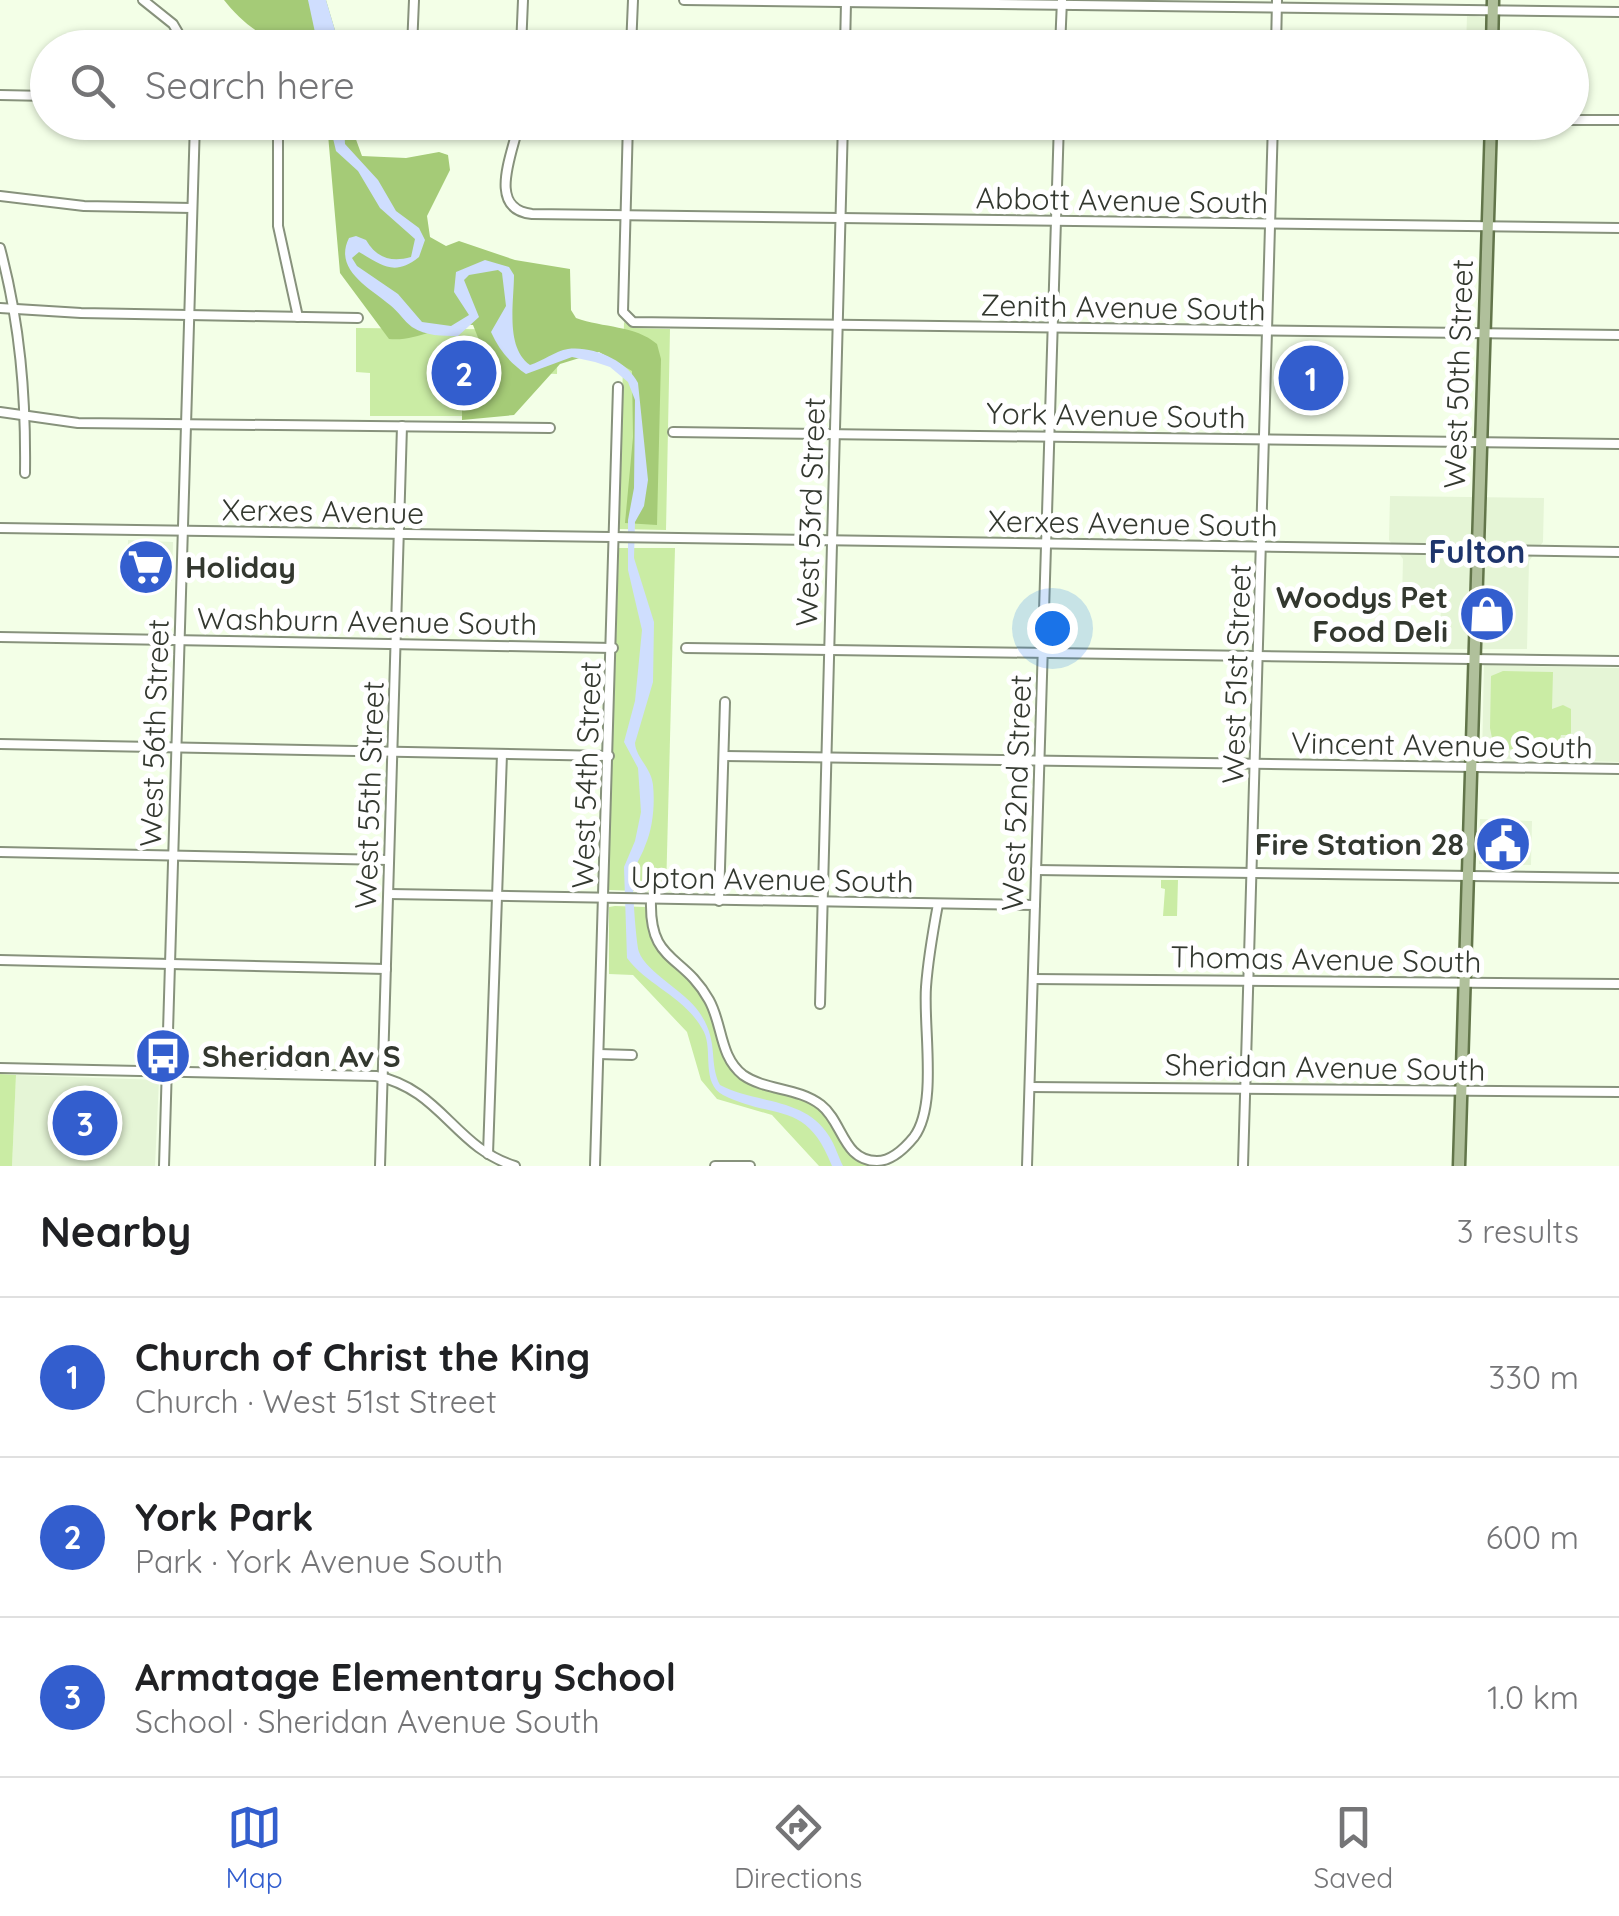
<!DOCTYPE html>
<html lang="en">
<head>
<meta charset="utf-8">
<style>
  :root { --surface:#fff; --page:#f2f2f2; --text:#202124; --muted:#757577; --line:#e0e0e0; --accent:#335ece }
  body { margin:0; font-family:Quicksand,sans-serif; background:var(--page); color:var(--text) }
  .you { position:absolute; left:1052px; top:628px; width:35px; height:35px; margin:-25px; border:8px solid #fff; border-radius:50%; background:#1a73e8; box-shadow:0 0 0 15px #1a73e833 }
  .badge { display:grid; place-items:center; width:65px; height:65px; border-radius:50%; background:var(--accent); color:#fff; font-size:32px; font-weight:700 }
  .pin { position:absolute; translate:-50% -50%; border:5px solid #fff; box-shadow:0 2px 10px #0006 }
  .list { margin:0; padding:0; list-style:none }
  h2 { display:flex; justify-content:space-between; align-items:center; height:130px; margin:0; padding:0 40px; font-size:42px }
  h2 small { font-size:32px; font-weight:400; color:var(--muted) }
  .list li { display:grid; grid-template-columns:65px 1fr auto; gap:30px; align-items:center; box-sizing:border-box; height:160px; padding:0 40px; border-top:2px solid var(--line) }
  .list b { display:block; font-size:38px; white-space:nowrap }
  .list p { margin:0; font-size:32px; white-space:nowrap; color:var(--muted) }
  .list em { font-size:32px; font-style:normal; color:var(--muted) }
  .icon { flex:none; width:55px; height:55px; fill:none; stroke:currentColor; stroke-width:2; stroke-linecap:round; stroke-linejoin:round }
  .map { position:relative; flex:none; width:1619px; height:1166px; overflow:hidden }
  .search { position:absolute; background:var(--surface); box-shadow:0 2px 8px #0004; left:30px; right:30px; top:30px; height:110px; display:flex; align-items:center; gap:25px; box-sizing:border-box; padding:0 35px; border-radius:55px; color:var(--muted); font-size:38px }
  .sheet { height:610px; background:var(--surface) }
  nav { display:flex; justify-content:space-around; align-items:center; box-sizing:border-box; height:140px; border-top:2px solid var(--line); background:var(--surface); font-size:28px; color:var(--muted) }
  nav a { display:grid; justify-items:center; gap:5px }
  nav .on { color:var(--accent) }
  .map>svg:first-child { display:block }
</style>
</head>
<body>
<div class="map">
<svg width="1619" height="1166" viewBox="0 0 1619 1166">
  <rect width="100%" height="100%" fill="#f3ffe7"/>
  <g fill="#e5f5d6">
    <path d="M 1467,15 L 1487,18 L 1487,47 L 1466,47 Z"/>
    <path d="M 1390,496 L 1544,498 L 1543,542 L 1529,561 L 1527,649 L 1440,649 L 1441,601 L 1402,600 L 1403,559 L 1389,540 Z"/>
    <path d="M 128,540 L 173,542 L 172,581 L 127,580 Z"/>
    <path d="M 1484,665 L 1619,668 L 1619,762 L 1482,758 Z"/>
    <path d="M 1480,819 L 1532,821 L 1531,865 L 1479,864 Z"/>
    <path d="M 16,1075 L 159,1080 L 155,1166 L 12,1166 Z"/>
  </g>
  <g fill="#caeca4">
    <path d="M 624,322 L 634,328 L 670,329 L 666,530 L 619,529 Z"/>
    <path d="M 356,328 L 558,330 L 557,374 L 532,373 L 488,416 L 370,416 L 370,373 L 356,372 Z"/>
    <path d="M 619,548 L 675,548 L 666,892 L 608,890 Z"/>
    <path d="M 1503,671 L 1553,672 L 1552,709 L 1563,705 L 1571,709 L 1571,735 L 1561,735 L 1558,746 L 1540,752 L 1494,748 L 1490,728 L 1491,676 Z"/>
    <path d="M 1161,880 L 1178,880 L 1177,916 L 1163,916 L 1165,889 L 1161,888 Z"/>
    <path d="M 615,906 L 645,907 L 654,938 L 703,989 L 723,1044 L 742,1074 L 817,1101 L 869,1166 L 819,1166 L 772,1115 L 717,1099 L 701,1080 L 687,1032 L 633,975 L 609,974 L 609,907 Z"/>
    <path d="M 0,1074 L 16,1075 L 12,1166 L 0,1166 Z"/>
  </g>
  <g fill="#a5cb77">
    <path d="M 224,0 L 326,0 L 340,47 C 326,47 304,52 290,47 C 265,40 241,22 224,0 Z"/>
    <path d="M 327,123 L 350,123 L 362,156 L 406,158 L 439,152 L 448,155 L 450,170 L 427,216 L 430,237 L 446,246 L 459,241 L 515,260 L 570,269 L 571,310 L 576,318 C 603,328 635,325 657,344 L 661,359 L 657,525 L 625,523 L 633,437 L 632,371 L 599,352 L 560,364 L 514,415 L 462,420 L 462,402 L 485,355 L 473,325 C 442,322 419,342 389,339 L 340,273 Z"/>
  </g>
  <g fill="#cfdefe">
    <path d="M 308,0 L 326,0 L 340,47 L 322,47 L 316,37 Z"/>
    <path d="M 335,123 L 344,123 L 345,144 L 378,180 L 396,211 L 419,228 L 425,240 L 419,257 C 394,277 382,265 359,252 L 352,258 L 357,266 L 398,294 L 422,322 L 451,326 L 469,315 L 454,292 L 456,272 L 485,260 L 509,267 L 514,275 C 514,302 505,348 530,365 C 543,361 555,351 568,349 C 594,346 627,361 638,383 L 648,480 L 644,506 L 635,522 L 634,558 L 654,622 L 653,682 L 635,743 C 636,758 651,767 653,785 C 655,804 653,828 645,846 C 642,855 635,865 633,874 C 632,885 636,943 639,952 C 646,972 686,992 699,1012 C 720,1042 708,1062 720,1085 C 756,1104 805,1097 829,1136 C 835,1145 838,1156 843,1166 L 832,1166 C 806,1099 775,1121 723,1095 C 701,1083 713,1051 704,1032 C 686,997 649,987 627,958 L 624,867 L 635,841 L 641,812 L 638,768 L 624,742 L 635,701 L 642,630 L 628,570 L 628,520 L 634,488 L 635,400 L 628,382 L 610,367 L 595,362 L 572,357 L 526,374 C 510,363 499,350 491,332 L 506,306 L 502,273 L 498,270 L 469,275 L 464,280 L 479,317 L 458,336 C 442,336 426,336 412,327 C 404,321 398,311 390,305 C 370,288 333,270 349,238 L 356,236 L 366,240 C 376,257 390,263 411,257 L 415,239 L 380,208 L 358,171 L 336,151 L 332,134 Z"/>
  </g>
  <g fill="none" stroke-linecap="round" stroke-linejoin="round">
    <g stroke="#87927c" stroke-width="12">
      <g id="minor">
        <path d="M 143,0 L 173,24 L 187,48"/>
        <path d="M 684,0 L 1619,12"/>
        <path d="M 412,48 L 414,0"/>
        <path d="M 521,48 L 523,0"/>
        <path d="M 631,48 L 633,0"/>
        <path d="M 845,48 L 846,2"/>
        <path d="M 1060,48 L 1062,0"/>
        <path d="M 1276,48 L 1277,0"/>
        <path d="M 0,95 L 48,96"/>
        <path d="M 1572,120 L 1619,120"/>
        <path d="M 278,122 L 278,226 L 298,317"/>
        <path d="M 519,122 C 514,151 485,209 532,214 L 1619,228"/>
        <path d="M 628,122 L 623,312 L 633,322 L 1619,335"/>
        <path d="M 0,196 L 84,206 L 192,208"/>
        <path d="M 0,248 C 20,323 26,395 25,473"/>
        <path d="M 0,308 L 81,313 L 358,318"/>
        <path d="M 0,412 L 78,423 L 550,428"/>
        <path d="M 673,432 L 1619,444"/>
        <path d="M 0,528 L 1619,552"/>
        <path d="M 0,637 L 613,648"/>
        <path d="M 686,648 L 1619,661"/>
        <path d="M 0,744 L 609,756"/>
        <path d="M 724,756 L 1619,769"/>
        <path d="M 0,852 L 389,860"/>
        <path d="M 1036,870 L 1619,878"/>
        <path d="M 389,894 L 1035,905"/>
        <path d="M 651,900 C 649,964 683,953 709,1000 C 723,1025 719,1056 743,1075 C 766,1091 798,1087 821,1105 C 843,1122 843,1161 877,1161 C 892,1161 905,1148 914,1137 C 938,1105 923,1027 926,987 C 928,959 933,931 938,904"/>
        <path d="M 719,901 L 725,702"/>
        <path d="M 0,960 L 386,969"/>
        <path d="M 1033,979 L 1619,984"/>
        <path d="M 820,1004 L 843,122"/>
        <path d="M 599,1054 L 632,1055"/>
        <path d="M 0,1068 L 376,1076 C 441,1089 455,1148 515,1166"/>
        <path d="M 1030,1087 L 1619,1092"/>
        <path d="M 488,1154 L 502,754"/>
        <path d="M 164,1166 L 195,122"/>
        <path d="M 380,1166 L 402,426"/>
        <path d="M 595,1166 L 618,387"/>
        <path d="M 715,1166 L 750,1166"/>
        <path d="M 1027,1166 L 1059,122"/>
        <path d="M 1243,1166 L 1273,122"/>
      </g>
    </g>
    <g stroke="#62754a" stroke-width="15">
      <g id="major">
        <path d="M 1492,48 L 1493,0"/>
        <path d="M 1459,1166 L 1491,122"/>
      </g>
    </g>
    <use href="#minor" stroke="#fff" stroke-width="8"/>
    <use href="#major" stroke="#b0c09b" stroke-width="10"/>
  </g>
  <defs>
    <g id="supermarket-disc" transform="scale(2.875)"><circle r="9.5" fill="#335ece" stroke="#fff"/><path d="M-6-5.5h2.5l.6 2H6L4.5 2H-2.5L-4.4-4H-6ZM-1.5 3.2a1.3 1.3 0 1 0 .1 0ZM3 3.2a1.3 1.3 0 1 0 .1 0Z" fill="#fff"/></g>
    <g id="shop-disc" transform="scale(2.875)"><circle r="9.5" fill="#335ece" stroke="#fff"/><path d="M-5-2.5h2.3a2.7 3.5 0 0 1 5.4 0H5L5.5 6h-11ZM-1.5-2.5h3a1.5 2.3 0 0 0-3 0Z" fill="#fff"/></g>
    <g id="civic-disc" transform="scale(2.875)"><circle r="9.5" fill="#335ece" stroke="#fff"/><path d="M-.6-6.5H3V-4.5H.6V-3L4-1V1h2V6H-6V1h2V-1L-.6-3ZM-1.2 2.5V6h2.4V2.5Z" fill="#fff"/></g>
    <g id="bus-disc" transform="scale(2.875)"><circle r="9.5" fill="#335ece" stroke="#fff"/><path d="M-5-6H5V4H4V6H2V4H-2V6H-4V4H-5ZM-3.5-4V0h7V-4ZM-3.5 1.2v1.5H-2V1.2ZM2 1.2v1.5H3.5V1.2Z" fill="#fff"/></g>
  </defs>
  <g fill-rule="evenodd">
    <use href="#supermarket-disc" x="146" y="567"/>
    <use href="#shop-disc" x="1487" y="614"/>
    <use href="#civic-disc" x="1503" y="844"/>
    <use href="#bus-disc" x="163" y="1056"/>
  </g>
  <g text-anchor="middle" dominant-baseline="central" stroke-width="10" stroke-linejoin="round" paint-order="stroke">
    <g font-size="30" fill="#33382f" stroke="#fff">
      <text transform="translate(1122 200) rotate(1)">Abbott Avenue South</text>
      <text transform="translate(1123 307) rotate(1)">Zenith Avenue South</text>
      <text transform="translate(1458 374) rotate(-88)">West 50th Street</text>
      <text transform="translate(1116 415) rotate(1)">York Avenue South</text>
      <text transform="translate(323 511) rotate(1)">Xerxes Avenue</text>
      <text transform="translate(810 512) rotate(-88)">West 53rd Street</text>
      <text transform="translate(1133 523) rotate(1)">Xerxes Avenue South</text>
      <text transform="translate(367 621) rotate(1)">Washburn Avenue South</text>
      <text transform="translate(1236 674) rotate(-88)">West 51st Street</text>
      <text transform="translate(154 733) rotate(-88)">West 56th Street</text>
      <text transform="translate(1442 745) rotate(1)">Vincent Avenue South</text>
      <text transform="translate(586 775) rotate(-88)">West 54th Street</text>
      <text transform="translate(1016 793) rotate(-88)">West 52nd Street</text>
      <text transform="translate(369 795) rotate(-88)">West 55th Street</text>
      <text transform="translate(772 879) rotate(1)">Upton Avenue South</text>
      <text transform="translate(1326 959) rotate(1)">Thomas Avenue South</text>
      <text transform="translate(1325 1067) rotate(1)">Sheridan Avenue South</text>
    </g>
    <g font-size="30" font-weight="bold" fill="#33382f" stroke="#fff" text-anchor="start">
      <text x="185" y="567">Holiday</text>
      <text x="1448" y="597" text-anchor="end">Woodys Pet<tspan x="1448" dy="34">Food Deli</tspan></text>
      <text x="1464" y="844" text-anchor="end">Fire Station 28</text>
      <text x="202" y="1056">Sheridan Av S</text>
    </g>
    <g font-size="32" font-weight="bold" fill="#1e356c" stroke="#fff">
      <text x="1477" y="551">Fulton</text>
    </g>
  </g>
</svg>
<div class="you"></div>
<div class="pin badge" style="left:1311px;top:378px">1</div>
<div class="pin badge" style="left:464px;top:373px">2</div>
<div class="pin badge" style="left:85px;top:1123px">3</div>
<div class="search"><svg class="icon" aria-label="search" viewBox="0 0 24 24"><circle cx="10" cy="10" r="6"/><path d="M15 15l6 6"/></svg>Search here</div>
</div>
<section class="sheet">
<h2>Nearby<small>3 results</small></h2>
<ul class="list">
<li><span class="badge">1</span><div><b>Church of Christ the King</b><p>Church · West 51st Street</p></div><em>330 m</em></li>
<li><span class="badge">2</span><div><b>York Park</b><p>Park · York Avenue South</p></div><em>600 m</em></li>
<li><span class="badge">3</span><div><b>Armatage Elementary School</b><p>School · Sheridan Avenue South</p></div><em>1.0 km</em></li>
</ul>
</section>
<nav>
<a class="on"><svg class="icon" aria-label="map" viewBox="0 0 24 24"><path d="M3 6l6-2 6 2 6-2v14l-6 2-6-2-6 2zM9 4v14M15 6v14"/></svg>Map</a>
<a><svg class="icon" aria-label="directions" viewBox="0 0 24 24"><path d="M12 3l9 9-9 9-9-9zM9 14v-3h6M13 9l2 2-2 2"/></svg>Directions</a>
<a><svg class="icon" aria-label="saved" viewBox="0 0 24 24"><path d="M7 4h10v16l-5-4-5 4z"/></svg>Saved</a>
</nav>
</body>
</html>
